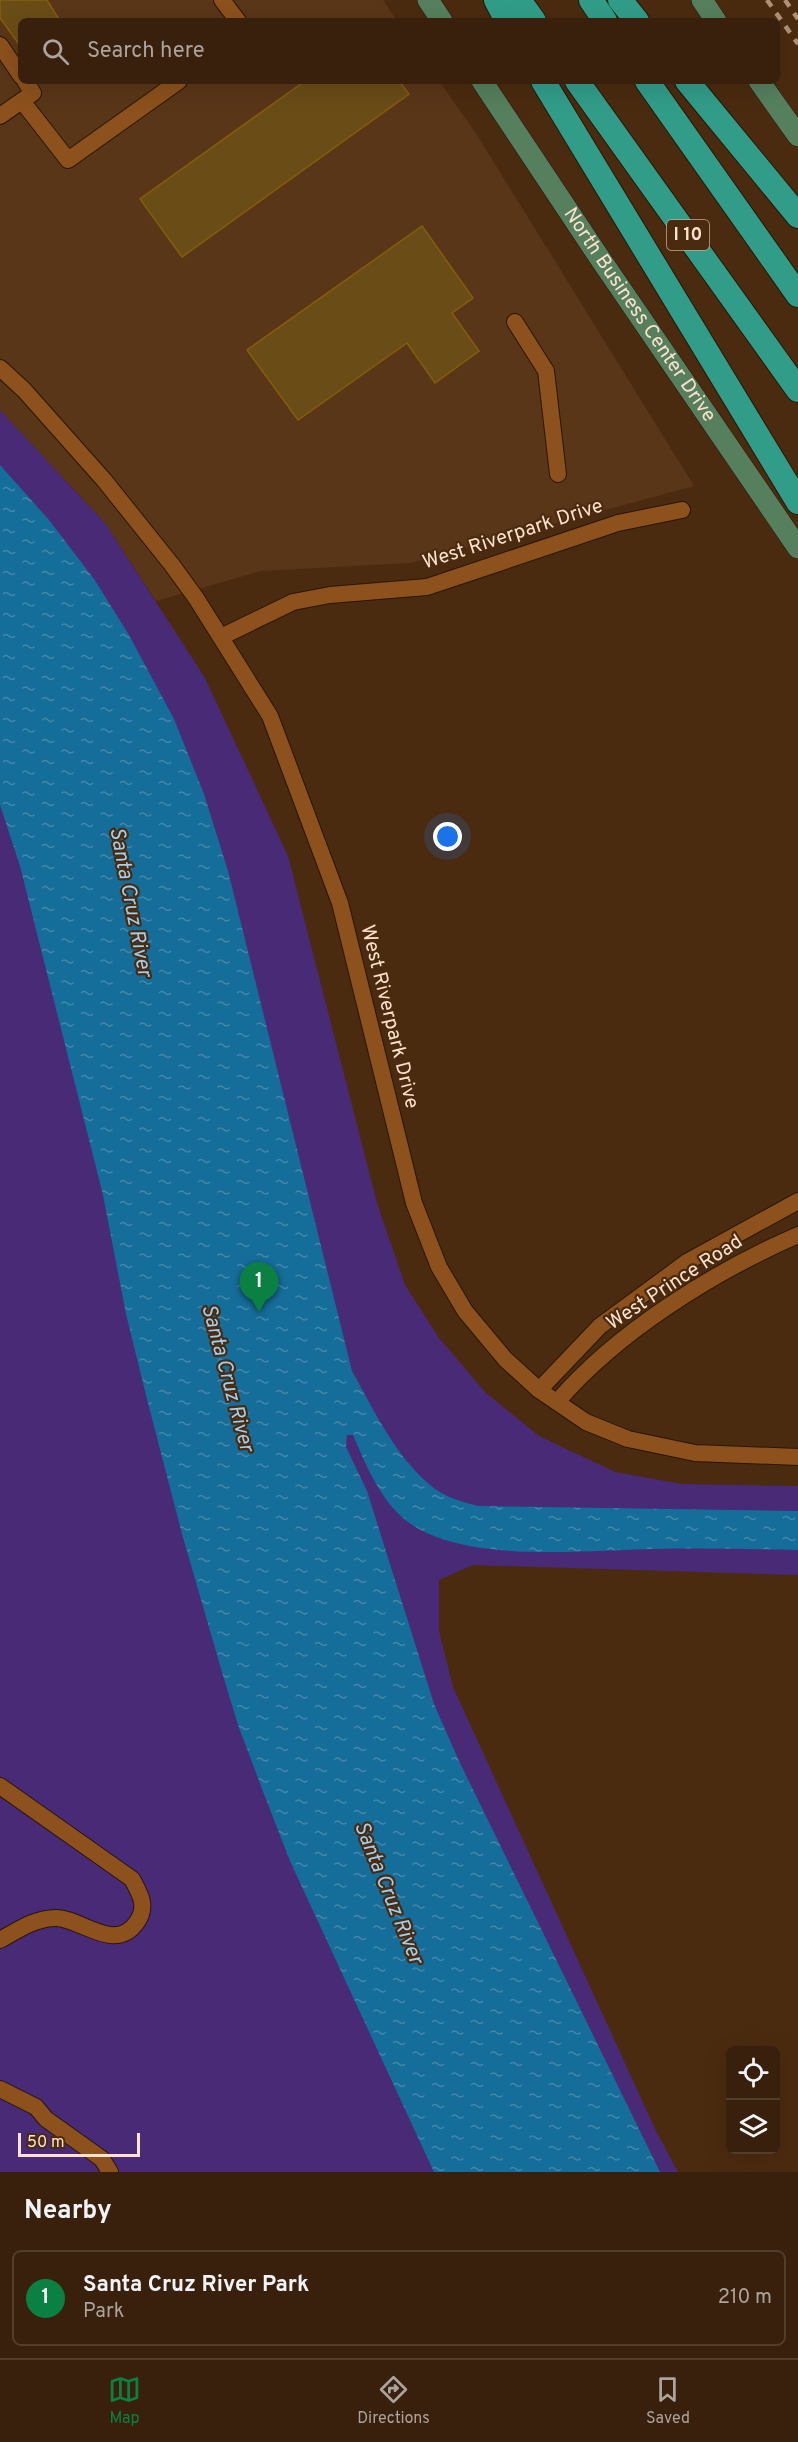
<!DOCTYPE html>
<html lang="en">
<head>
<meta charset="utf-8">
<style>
  :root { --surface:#38200c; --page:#432d1a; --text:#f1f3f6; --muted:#aba39d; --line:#523e2d; --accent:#0b8043 }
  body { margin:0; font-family:Overpass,sans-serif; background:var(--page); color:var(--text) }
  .controls { position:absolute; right:18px; bottom:18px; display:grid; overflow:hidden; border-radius:9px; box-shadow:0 6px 24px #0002 }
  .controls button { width:54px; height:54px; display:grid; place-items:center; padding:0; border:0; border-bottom:2px solid var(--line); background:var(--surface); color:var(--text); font:30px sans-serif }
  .scale { position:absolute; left:18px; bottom:15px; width:122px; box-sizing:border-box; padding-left:6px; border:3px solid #fde1cc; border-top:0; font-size:16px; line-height:21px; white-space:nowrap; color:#fde1cc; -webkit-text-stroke:4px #4b2b10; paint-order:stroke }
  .you { position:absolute; left:448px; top:837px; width:21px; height:21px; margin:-15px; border:4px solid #fff; border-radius:50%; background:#1a73e8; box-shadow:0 0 0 9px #1a73e833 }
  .badge { display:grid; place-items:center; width:39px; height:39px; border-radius:50%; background:var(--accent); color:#fff; font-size:20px; font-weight:700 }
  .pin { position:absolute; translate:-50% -50px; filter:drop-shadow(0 2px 3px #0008) }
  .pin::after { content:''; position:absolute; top:32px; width:21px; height:18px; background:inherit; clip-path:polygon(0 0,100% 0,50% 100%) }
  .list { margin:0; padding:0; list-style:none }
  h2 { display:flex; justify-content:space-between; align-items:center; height:78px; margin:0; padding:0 24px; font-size:26px }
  h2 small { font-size:20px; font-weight:400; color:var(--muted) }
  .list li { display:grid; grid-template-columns:39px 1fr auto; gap:18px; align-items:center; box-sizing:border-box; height:96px; margin:0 12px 12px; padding:0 12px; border:2px solid var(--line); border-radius:9px }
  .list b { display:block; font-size:22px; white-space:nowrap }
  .list p { margin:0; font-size:20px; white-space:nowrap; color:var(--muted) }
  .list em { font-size:20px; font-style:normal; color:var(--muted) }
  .icon { flex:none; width:33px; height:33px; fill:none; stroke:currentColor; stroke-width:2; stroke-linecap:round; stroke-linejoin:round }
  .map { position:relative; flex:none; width:798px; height:2172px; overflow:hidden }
  .search { position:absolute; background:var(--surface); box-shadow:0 6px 24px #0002; left:18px; right:18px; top:18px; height:66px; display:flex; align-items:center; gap:15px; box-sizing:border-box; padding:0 21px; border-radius:9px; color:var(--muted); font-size:22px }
  .sheet { height:186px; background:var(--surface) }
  nav { display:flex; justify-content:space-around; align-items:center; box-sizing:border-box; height:84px; border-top:2px solid var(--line); background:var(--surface); font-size:16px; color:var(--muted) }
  nav a { display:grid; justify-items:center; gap:3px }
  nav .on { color:var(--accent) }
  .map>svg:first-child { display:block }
</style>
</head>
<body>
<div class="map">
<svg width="798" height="2172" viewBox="0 0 798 2172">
  <defs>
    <pattern id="water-ripples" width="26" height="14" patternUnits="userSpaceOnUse" patternTransform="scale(1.5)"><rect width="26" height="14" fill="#156d9a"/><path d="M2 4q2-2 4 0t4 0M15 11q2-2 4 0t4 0" fill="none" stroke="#4488ab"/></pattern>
  </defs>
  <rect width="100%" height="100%" fill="#4b2b10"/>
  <path fill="#5a3618" d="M 0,0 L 383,0 L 397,21 L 21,21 L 21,81 L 439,81 L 477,135 L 694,486 L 410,563 L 261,571 L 156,601 L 105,523 L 0,410 Z"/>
  <path fill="#482a77" d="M 0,410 L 105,523 L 205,678 L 288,856 L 377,1203 L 405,1285 L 439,1338 L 486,1393 L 539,1436 L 615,1472 L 682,1484 L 798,1486 L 798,1575 L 473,1565 L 439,1580 L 439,1631 L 453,1687 L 656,2131 L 678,2172 L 0,2172 Z"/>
  <path fill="url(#water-ripples)" d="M 0,465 L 49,520 L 94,579 L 129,635 L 174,719 L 204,794 L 228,871 L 352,1371 C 375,1412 397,1460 435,1489 C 448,1498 463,1502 478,1506 L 798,1511 L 798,1550 C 749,1549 701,1548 653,1549 C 584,1550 465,1564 408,1522 C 381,1502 366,1465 353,1435 L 347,1435 L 346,1447 L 367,1491 L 434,1704 L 459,1761 L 660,2172 L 434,2172 L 290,1861 L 264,1794 L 238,1725 L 222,1672 L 182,1534 L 147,1399 L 126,1314 L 103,1195 L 20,866 L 0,805 Z"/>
  <g fill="#6a4c17" stroke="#865d0a" stroke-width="1.5">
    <path d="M 0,0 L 47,0 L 60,21 L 21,21 L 21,47 L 0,18 Z"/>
    <path d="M 305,81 L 399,81 L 409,94 L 182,257 L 140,199 Z"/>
    <path d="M 422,226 L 473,298 L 452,313 L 479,351 L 435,383 L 407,343 L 298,420 L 247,350 Z"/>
  </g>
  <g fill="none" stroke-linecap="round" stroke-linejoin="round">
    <g stroke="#291606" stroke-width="18">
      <g id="minor">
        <path d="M 222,0 L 238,21"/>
        <path d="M 0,45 L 21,76"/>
        <path d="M 22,101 L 68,160 L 179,81"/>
        <path d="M 0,116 L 33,93 L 25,81"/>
        <path d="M 515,322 L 546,371 L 558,474"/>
        <path d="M 0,368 L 24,390 L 104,480 L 172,565 L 196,598 L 270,716 L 340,903 L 414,1203 L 439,1267 L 465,1311 L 505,1359 L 539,1390 L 586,1422 L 628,1439 L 695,1453 L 798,1457"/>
        <path d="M 221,637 L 293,602 L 330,595 L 427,587 L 618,523 L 682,510"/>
        <path d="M 539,1390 L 600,1326 L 687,1262 L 798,1201"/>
        <path d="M 557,1402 C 617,1332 713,1272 798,1235"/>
        <path d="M 0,1786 L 132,1879 C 140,1894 148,1906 137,1922 C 115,1954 81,1918 56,1918 C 35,1918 18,1930 0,1940"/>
        <path d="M 0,2089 L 36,2107 L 46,2119 L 102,2159 L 110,2172"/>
      </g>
    </g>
    <g stroke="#291606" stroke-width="22">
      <g id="major">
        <path d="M 428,0 L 442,21"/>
        <path d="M 702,0 L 716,21"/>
        <path id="s1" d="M 482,81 L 599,257 L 798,548"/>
        <path d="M 759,81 L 798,136"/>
      </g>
    </g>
    <g stroke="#291606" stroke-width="26">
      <g id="highway">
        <path d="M 496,0 L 507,21"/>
        <path d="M 519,0 L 534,21"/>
        <path d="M 591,0 L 605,21"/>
        <path d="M 620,0 L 637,21"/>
        <path d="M 543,81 L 798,502"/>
        <path d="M 577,81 L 798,390"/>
        <path d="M 647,81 L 798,295"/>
        <path d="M 687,81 L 798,216"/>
      </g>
    </g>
    <use href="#minor" stroke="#8c511c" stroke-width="16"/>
    <use href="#major" stroke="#557f5d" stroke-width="21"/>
    <use href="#highway" stroke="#319d89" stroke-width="24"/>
    <g stroke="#ae9179" stroke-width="4.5" stroke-dasharray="8 8" stroke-linecap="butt">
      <path d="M 767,0 L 798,44"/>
      <path d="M 785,0 L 798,19"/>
    </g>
  </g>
  <g text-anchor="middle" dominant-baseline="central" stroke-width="4.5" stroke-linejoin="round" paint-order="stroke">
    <rect fill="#4b2b10" stroke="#c8aa94" stroke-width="1.5" x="667" y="220" width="42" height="30" rx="4.5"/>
    <g font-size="18" font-weight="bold" fill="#fde1cc">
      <text x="688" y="235">I 10</text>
    </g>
    <g font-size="20" fill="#fde1cc" stroke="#4b2b10">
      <text stroke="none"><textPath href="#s1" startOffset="282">North Business Center Drive</textPath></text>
      <text transform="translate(513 535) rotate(-18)">West Riverpark Drive</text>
      <text transform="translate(389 1017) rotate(76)">West Riverpark Drive</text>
      <text transform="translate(675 1283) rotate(-33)">West Prince Road</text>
    </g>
    <g font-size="21" font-style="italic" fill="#a1cfed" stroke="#4b2b10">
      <text transform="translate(130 902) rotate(79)">Santa Cruz River</text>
      <text transform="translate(227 1378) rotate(75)">Santa Cruz River</text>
      <text transform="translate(388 1893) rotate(68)">Santa Cruz River</text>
    </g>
  </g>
</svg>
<div class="controls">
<button><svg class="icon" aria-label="locate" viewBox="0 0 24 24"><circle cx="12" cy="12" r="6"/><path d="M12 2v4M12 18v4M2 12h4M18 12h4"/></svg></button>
<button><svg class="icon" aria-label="layers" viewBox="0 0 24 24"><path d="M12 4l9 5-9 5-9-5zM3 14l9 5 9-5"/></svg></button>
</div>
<div class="scale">50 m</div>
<div class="you"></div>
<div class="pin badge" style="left:259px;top:1312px">1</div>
<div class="search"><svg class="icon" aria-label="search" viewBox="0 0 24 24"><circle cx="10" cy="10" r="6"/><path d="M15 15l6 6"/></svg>Search here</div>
</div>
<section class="sheet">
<h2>Nearby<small></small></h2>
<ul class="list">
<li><span class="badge">1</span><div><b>Santa Cruz River Park</b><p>Park</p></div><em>210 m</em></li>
</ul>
</section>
<nav>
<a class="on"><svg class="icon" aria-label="map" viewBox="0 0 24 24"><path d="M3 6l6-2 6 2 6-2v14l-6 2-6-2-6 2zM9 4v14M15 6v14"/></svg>Map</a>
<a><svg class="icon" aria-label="directions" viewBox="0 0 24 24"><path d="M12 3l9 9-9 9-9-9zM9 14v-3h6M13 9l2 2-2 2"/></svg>Directions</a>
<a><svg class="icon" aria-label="saved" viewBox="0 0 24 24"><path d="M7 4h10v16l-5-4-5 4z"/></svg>Saved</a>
</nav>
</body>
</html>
